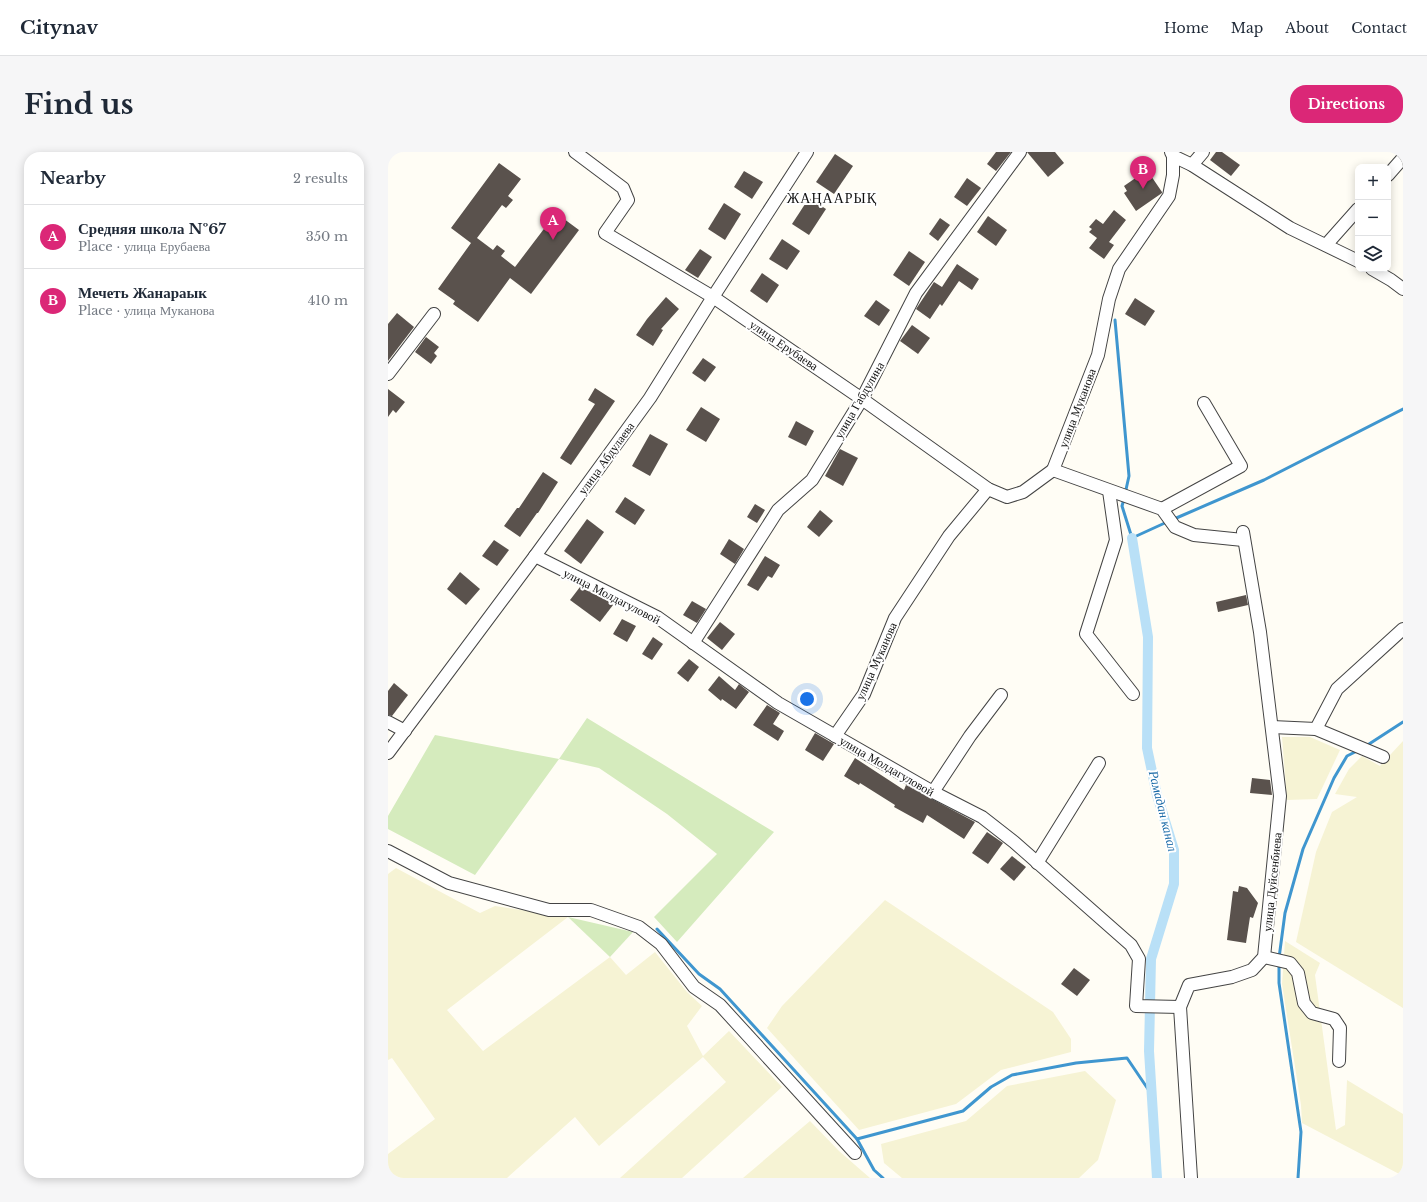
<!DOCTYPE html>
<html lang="en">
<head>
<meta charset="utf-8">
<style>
  :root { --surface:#fff; --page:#f6f6f7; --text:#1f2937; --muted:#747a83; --line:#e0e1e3; --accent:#db2777 }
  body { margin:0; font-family:"Libre Baskerville",serif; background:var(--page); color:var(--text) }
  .controls { position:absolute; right:12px; top:12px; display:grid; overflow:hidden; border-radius:8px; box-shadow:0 2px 10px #0003 }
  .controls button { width:36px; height:36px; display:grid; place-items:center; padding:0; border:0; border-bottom:1px solid var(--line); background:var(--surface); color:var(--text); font:20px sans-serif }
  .you { position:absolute; left:419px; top:547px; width:14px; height:14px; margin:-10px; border:3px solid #fff; border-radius:50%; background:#1a73e8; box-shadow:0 0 0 6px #1a73e833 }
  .badge { display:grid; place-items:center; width:26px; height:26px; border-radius:50%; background:var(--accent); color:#fff; font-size:13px; font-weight:700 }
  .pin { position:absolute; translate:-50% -33px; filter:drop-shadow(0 1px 2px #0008) }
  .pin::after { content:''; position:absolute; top:21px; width:14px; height:12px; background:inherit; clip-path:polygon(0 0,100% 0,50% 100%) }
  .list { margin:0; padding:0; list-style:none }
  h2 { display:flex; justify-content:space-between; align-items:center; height:52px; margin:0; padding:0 16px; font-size:17px }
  h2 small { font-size:13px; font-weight:400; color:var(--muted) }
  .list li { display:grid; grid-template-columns:26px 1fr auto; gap:12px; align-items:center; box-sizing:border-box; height:64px; padding:0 16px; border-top:1px solid var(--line) }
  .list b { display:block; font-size:15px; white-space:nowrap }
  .list p { margin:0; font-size:13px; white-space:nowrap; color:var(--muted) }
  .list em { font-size:13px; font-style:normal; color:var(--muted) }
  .icon { flex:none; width:22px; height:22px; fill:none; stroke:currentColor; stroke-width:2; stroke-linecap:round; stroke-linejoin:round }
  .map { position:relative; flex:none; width:1015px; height:1026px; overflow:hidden; border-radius:16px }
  header { display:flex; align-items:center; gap:24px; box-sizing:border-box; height:56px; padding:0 20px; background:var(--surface); border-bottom:1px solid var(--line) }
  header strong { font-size:19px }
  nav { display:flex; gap:22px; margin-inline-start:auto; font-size:14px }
  .intro { display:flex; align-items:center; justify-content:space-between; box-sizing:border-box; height:96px; padding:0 24px }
  h1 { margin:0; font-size:28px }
  .button { padding:10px 18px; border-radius:16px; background:var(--accent); color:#fff; font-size:14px; font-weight:700 }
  main { display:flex; gap:24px; padding:0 24px }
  aside { flex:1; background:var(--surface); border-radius:16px; box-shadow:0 2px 10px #0003 }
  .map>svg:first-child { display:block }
</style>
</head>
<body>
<header>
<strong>Citynav</strong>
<nav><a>Home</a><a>Map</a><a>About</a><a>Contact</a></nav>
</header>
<div class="intro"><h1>Find us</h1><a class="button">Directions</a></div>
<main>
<aside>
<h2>Nearby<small>2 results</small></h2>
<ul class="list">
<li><span class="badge">A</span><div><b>Средняя школа №67</b><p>Place · улица Ерубаева</p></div><em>350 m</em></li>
<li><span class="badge">B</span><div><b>Мечеть Жанараык</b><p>Place · улица Муканова</p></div><em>410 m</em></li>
</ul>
</aside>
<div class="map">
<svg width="1015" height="1026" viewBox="0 0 1015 1026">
  <rect width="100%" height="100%" fill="#fffdf5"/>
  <g fill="#f6f3d4">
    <path d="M 894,585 L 922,585 L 952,598 L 929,647 L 899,648 Z"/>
    <path d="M 1015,589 L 1015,856 L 908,790 L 928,700 L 944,660 L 969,645 L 947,642 L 961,617 L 974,604 L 992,614 Z"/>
    <path d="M 8,716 L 92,761 L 107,754 L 180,765 L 59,858 L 95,899 L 222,805 L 238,823 L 267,800 L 299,840 L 314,854 L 299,874 L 315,904 L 341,879 L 394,935 L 294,1026 L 232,1026 L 338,930 L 315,905 L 211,994 L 187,965 L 119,1026 L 0,1026 L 0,1002 L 47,967 L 4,906 L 0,908 L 0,722 Z"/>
    <path d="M 497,748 L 665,860 L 683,887 L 683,900 L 613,918 L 568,952 L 471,978 L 379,876 L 394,854 Z"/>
    <path d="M 897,789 L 932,811 L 927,823 L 948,978 L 957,973 L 959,928 L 1015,962 L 1015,1024 L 914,971 L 913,953 L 894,832 Z"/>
    <path d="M 697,919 L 728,948 L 710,1008 L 691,1026 L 514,1026 L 496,1011 L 493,992 L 578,969 L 619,934 Z"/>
    <path d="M 422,969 L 451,999 L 482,1026 L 355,1026 Z"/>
  </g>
  <g fill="#d5ebbd">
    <path d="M 199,566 L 386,680 L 289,790 L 266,765 L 329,702 L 279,662 L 211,616 L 171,607 L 87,723 L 0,677 L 0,664 L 47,583 L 171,607 Z"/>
    <path d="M 180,765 L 245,780 L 222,805 Z"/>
  </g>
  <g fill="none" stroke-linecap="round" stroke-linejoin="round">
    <g stroke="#3f96cf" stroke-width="3">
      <path d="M 727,168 L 741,324 L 737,342"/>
      <path d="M 736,347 L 734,354 L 744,386 L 779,370"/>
      <path d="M 786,367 L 876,328 L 1015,257"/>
      <path d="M 978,594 L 1015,570"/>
      <path d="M 269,777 L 311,822 L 332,837 L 469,987 L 575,959 L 603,935 L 624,923 L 688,911 L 739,906 L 764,943"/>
      <path d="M 891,806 L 897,761 L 915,697 L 946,626 L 959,604 L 969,599"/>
      <path d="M 891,812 L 891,831 L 913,980 L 910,1026"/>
      <path d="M 469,987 L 486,1018 L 495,1026"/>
    </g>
    <path stroke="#b9e0f7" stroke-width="10" d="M 744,386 L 760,485 L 759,596 L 769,643 L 786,698 L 786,732 L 763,807 L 761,899 L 769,1026"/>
  </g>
  <g fill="#5a524d">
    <path d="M 608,0 L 623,0 L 608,19 L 599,12 Z"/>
    <path d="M 639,0 L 667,0 L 676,11 L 660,25 Z"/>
    <path d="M 828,0 L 834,0 L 852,13 L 843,24 L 822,8 Z"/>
    <path d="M 447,2 L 465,14 L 446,42 L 428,30 Z"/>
    <path d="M 111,11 L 133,27 L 120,44 L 125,48 L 118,56 L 114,53 L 89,86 L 105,98 L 109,93 L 117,99 L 113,104 L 127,115 L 168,61 L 191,78 L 143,142 L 122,126 L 90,170 L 65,152 L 67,149 L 50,137 L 83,91 L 63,76 Z"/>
    <path d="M 759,18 L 774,40 L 774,41 L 748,59 L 736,41 L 739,39 L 736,34 Z"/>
    <path d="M 356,19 L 375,30 L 364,47 L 346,35 Z"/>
    <path d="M 579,26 L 593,36 L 579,54 L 566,45 Z"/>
    <path d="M 421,46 L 438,57 L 421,83 L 404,72 Z"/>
    <path d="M 336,51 L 353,62 L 337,88 L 320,77 Z"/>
    <path d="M 726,58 L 738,68 L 721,90 L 726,93 L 716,107 L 701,96 L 709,86 L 701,80 L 704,77 L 701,75 L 708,67 L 715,72 Z"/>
    <path d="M 600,64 L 619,78 L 608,94 L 589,80 Z"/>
    <path d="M 552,66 L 562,73 L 550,89 L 541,82 Z"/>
    <path d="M 394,87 L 412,99 L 399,118 L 381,107 Z"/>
    <path d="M 312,97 L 324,105 L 310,126 L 297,118 Z"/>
    <path d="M 521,99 L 537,110 L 521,134 L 505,123 Z"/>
    <path d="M 569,112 L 591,127 L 584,138 L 571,129 L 554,154 L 552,152 L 542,167 L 528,157 L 546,130 L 554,135 Z"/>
    <path d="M 374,121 L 391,133 L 379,151 L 362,139 Z"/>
    <path d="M 278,145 L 291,157 L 273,177 L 275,178 L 265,194 L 248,183 L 259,167 Z"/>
    <path d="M 747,146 L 767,159 L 757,174 L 737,162 Z"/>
    <path d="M 488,148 L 502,158 L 491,174 L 476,164 Z"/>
    <path d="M 9,161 L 26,175 L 0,209 L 0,172 Z"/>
    <path d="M 524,173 L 542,186 L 530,202 L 512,189 Z"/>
    <path d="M 38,185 L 51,195 L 46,201 L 49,204 L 43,212 L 27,200 Z"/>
    <path d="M 315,206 L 328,215 L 317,230 L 304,221 Z"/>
    <path d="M 207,236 L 227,249 L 183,313 L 172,306 L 207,252 L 200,248 Z"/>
    <path d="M 0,237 L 17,250 L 8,261 L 5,258 L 0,265 Z"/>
    <path d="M 313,255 L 332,267 L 318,290 L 298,278 Z"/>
    <path d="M 408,269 L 426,279 L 418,294 L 400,285 Z"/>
    <path d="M 262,282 L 280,292 L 262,324 L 244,314 Z"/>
    <path d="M 452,297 L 470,306 L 455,334 L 437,324 Z"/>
    <path d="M 155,320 L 170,330 L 150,361 L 149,361 L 132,385 L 116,374 L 129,356 L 131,356 Z"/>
    <path d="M 237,345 L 257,358 L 247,373 L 227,360 Z"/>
    <path d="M 367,352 L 377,358 L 369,371 L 359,365 Z"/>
    <path d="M 432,358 L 445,369 L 431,385 L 419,375 Z"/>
    <path d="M 199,367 L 216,380 L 193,412 L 176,399 Z"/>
    <path d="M 341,387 L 356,397 L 347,412 L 332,402 Z"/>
    <path d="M 106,388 L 121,398 L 109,414 L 94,404 Z"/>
    <path d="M 377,404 L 392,413 L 384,426 L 380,424 L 370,439 L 359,433 Z"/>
    <path d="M 72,420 L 92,437 L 78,453 L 59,437 Z"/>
    <path d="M 192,435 L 217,447 L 225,453 L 212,470 L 182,448 Z"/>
    <path d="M 858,443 L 860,453 L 830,460 L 828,450 Z"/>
    <path d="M 304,449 L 318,457 L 309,471 L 295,463 Z"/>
    <path d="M 234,467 L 248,474 L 239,490 L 225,482 Z"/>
    <path d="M 332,470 L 347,482 L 334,498 L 319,486 Z"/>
    <path d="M 265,485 L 275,492 L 264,508 L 254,502 Z"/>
    <path d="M 301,507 L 311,515 L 300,530 L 289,521 Z"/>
    <path d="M 331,524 L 347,538 L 351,532 L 361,540 L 348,557 L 334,547 L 333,549 L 320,538 Z"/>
    <path d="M 6,531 L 20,543 L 4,564 L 0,563 L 0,539 Z"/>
    <path d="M 379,553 L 392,561 L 385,572 L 396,579 L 390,589 L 365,573 Z"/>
    <path d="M 427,581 L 446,592 L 435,609 L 417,598 Z"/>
    <path d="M 467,606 L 516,638 L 518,633 L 587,670 L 576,687 L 539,663 L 535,671 L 506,655 L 507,653 L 472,631 L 471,633 L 456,624 Z"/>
    <path d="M 864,626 L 882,628 L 884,643 L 862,641 Z"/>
    <path d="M 599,680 L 615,691 L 600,712 L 584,701 Z"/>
    <path d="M 624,704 L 638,715 L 626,729 L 612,717 Z"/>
    <path d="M 851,734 L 859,736 L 870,751 L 865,766 L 862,765 L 858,791 L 839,788 L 845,739 L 850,740 Z"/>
    <path d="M 686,816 L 702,828 L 689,844 L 673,832 Z"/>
  </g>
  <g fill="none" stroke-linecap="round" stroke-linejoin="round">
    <g stroke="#444" stroke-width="14">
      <g id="street">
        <path d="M 187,0 L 235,36 L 240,48 L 217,81 L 325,145 L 474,247 L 600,337 L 619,345 L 635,340 L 665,318"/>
        <path d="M 783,0 L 785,4 L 804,13 L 902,76 L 970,109"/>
        <path d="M 785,4 L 785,23 L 781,44 L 731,117 L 721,147 L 710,203 L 665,318 L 774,357 L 787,375 L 806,383 L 855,388"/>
        <path d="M 804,13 L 815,0"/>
        <path d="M 1000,23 L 1015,6"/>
        <path d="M 938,93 L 970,57"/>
        <path d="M 984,117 L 1003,128 L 1015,137"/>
        <path d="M 0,222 L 46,162"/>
        <path d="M 721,339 L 728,388 L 698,482 L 745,542"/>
        <path d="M 774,357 L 853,314 L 816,251"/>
        <path d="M 147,404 L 269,465 L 390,551 L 545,640 L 594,665 L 626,690 L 743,793 L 751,807 L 748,854 L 792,855"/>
        <path d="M 305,491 L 390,358 L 424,328 L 474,247 L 528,141 L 632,0"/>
        <path d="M 0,570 L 17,579"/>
        <path d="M 884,575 L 928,577 L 995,605"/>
        <path d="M 928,577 L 949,537 L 1015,477"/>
        <path d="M 447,584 L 476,542 L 507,466 L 561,384 L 600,337"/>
        <path d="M 0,601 L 147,404 L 262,246 L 325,145 L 419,0"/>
        <path d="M 545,640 L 582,584 L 613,543"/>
        <path d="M 0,699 L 61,731 L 161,758 L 203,758 L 251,775 L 273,792 L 306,835 L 332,853 L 467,1001"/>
        <path d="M 649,711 L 711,611"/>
        <path d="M 876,805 L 902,811 L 910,821 L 916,851 L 924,861 L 946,867 L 952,876 L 951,909"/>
        <path d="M 803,1026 L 792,855 L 801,833 L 844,825 L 864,818 L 876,805 L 892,644 L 872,480 L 855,380"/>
      </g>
    </g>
    <use href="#street" stroke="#fff" stroke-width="12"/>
  </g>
  <g text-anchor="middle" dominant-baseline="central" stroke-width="4" stroke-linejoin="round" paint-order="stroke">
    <g font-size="12" fill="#111" stroke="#fff">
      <text transform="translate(396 193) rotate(34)">улица Ерубаева</text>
      <text transform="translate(471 248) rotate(-60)">улица Габдулина</text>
      <text transform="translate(689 256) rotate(-69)">улица Муканова</text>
      <text transform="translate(218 306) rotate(-54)">улица Абдулаева</text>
      <text transform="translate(224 444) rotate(27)">улица Молдагуловой</text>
      <text transform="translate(488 509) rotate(-66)">улица Муканова</text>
      <text transform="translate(499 614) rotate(30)">улица Молдагуловой</text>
      <text transform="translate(884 730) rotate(-84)">улица Дуйсенбиева</text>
    </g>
    <g font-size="13" font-style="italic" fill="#1768a6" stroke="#fff">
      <text transform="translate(775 659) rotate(76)">Рамадан канал</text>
    </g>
    <g font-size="14" letter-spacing="1" fill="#111" stroke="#fff">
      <text x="444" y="46">ЖАҢААРЫҚ</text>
    </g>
  </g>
</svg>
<div class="controls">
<button>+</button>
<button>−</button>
<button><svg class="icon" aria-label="layers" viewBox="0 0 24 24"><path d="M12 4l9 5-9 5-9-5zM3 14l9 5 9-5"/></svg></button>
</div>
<div class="you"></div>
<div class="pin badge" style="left:165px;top:88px">A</div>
<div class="pin badge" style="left:755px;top:37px">B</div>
</div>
</main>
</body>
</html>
